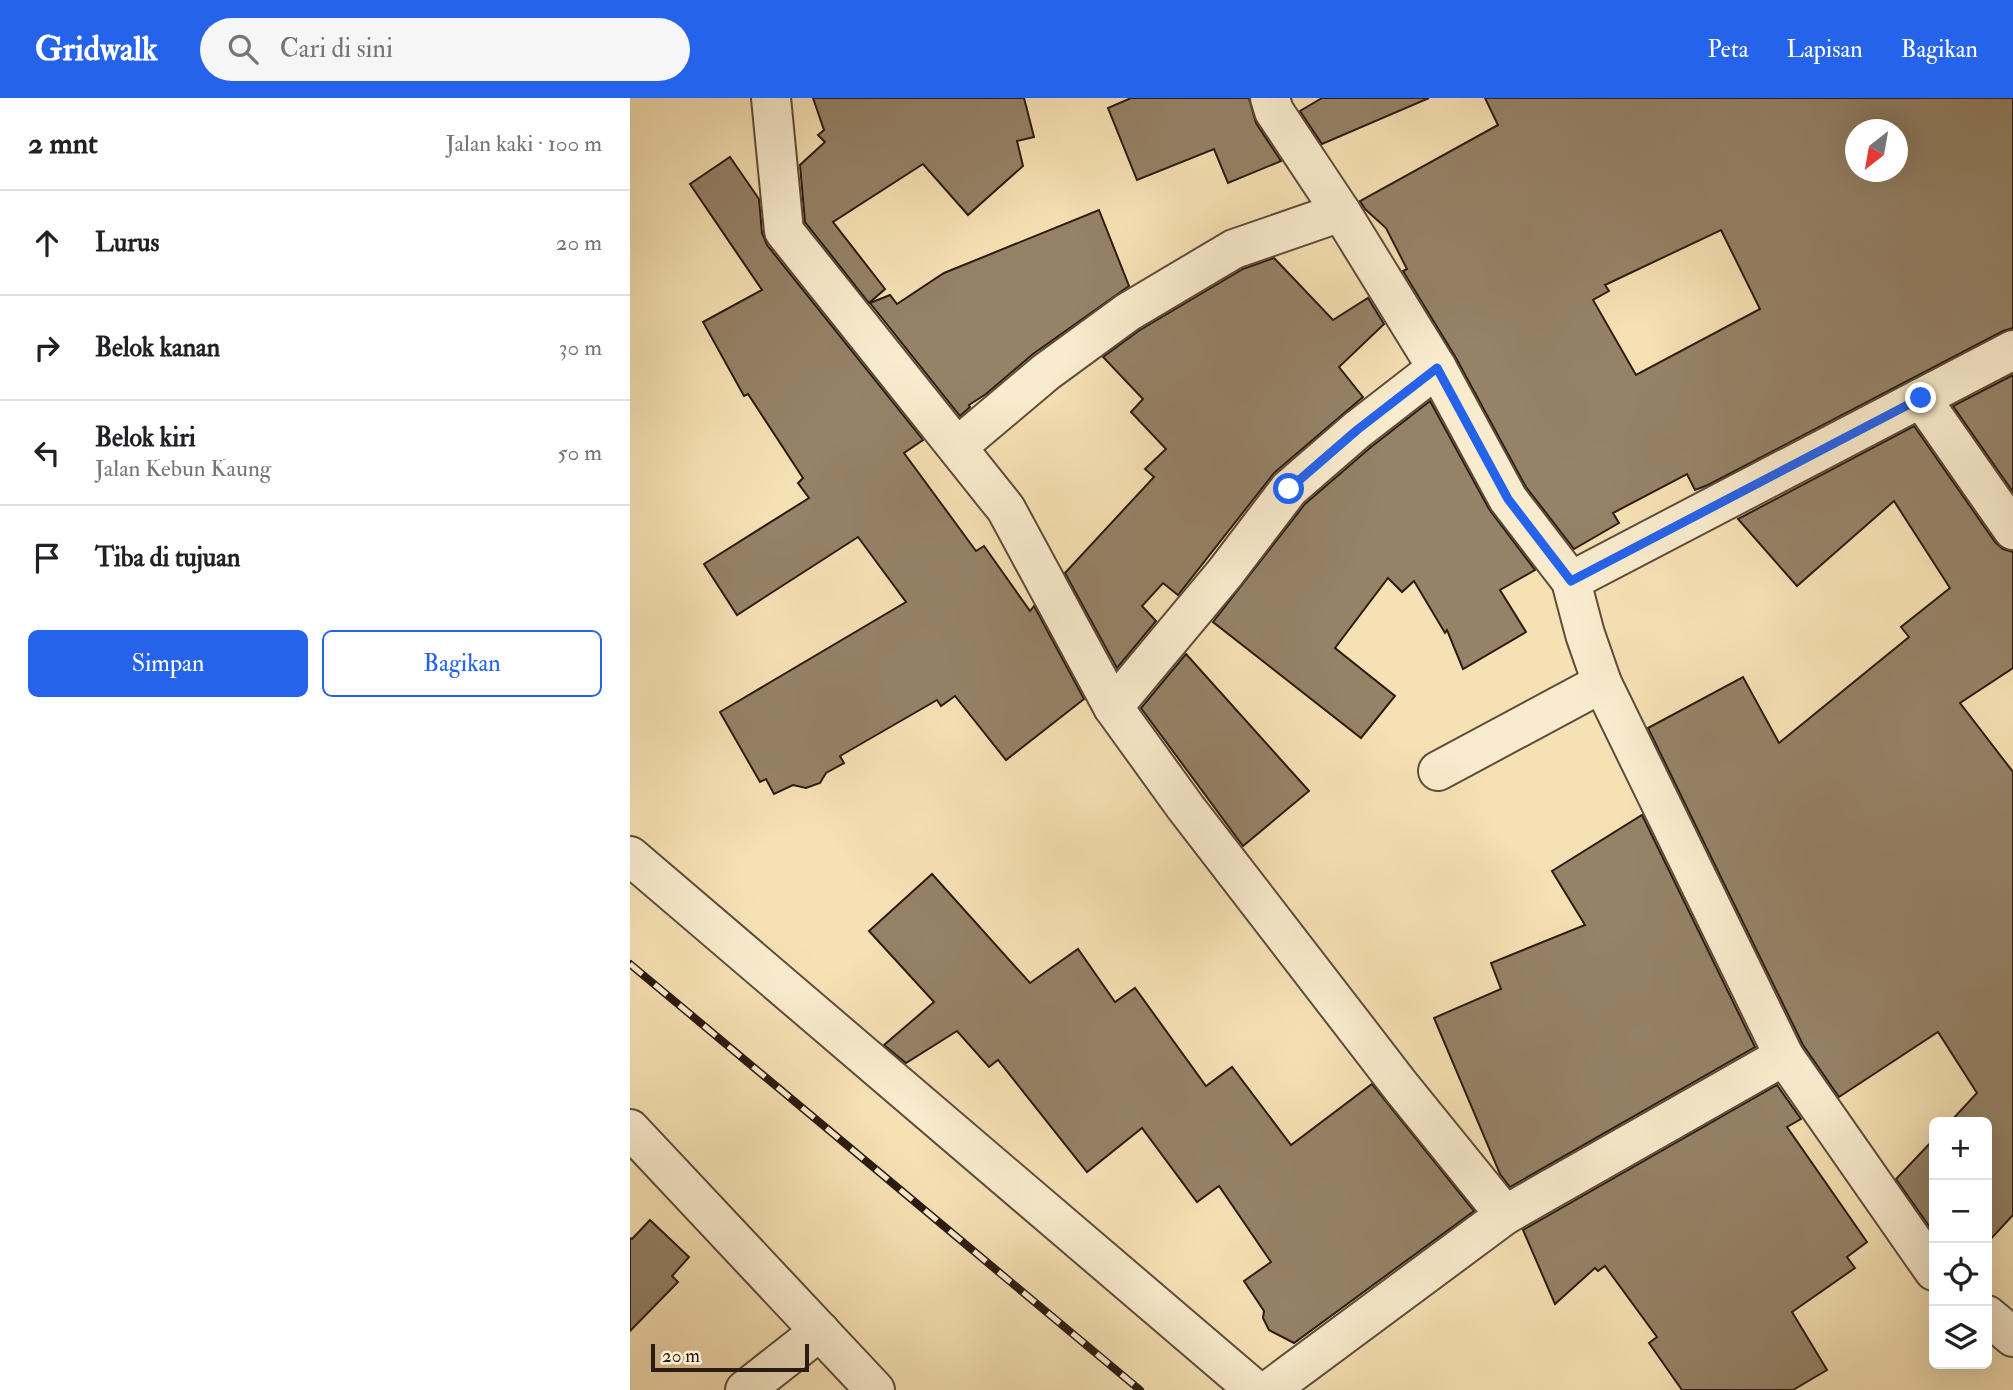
<!DOCTYPE html>
<html lang="id">
<head>
<meta charset="utf-8">
<style>
  :root { --surface:#fff; --page:#f6f6f6; --text:#202124; --muted:#757577; --line:#e0e0e0; --accent:#2563eb }
  body { margin:0; font-family:"IM FELL Double Pica",serif; background:var(--page); color:var(--text) }
  .controls { position:absolute; right:21px; bottom:21px; display:grid; overflow:hidden; border-radius:10px; box-shadow:0 7px 28px #0002 }
  .controls button { width:63px; height:63px; display:grid; place-items:center; padding:0; border:0; border-bottom:2px solid var(--line); background:var(--surface); color:var(--text); font:35px sans-serif }
  .compass { position:absolute; left:1215px; top:21px; width:63px; height:63px; border-radius:50%; background:var(--surface); box-shadow:0 7px 28px #0002; rotate:211deg }
  .scale { position:absolute; left:21px; bottom:18px; width:158px; box-sizing:border-box; padding-left:7px; border:4px solid #2b1b13; border-top:0; font-size:19px; line-height:24px; white-space:nowrap; color:#2b1b13; -webkit-text-stroke:5px #f9ecce; paint-order:stroke }
  .stop { position:absolute; width:21px; height:21px; margin:-16px; border:5px solid #2563eb; border-radius:50%; background:#fff }
  .stop.end { background:#2563eb; border-color:#fff; box-shadow:0 2px 7px #0008 }
  .list { margin:0; padding:0; list-style:none }
  h2 { display:flex; justify-content:space-between; align-items:center; height:91px; margin:0; padding:0 28px; font-size:30px }
  h2 small { font-size:23px; font-weight:400; color:var(--muted) }
  .list li { display:grid; grid-template-columns:46px 1fr auto; gap:21px; align-items:center; box-sizing:border-box; height:105px; padding:0 28px; border-top:2px solid var(--line) }
  .list b { display:block; font-size:26px; white-space:nowrap }
  .list p { margin:0; font-size:23px; white-space:nowrap; color:var(--muted) }
  .list em { font-size:23px; font-style:normal; color:var(--muted) }
  .actions { display:flex; gap:14px; padding:21px 28px }
  .actions a { flex:1; padding:16px 0; border:2px solid var(--accent); border-radius:10px; text-align:center; font-size:24px; color:var(--accent) }
  .actions .main { background:var(--accent); color:#fff }
  .icon { flex:none; width:38px; height:38px; fill:none; stroke:currentColor; stroke-width:2; stroke-linecap:round; stroke-linejoin:round }
  .map { position:relative; flex:none; width:1383px; height:1292px; overflow:hidden }
  header { display:flex; align-items:center; gap:42px; box-sizing:border-box; height:98px; padding:0 35px; background:var(--accent); color:#fff }
  header strong { font-size:33px }
  nav { display:flex; gap:38px; margin-inline-start:auto; font-size:24px }
  .search { width:490px; height:63px; background:var(--page); display:flex; align-items:center; gap:18px; box-sizing:border-box; padding:0 24px; border-radius:38px; color:var(--muted); font-size:26px }
  main { display:flex }
  aside { flex:1; background:var(--surface) }
  .map>svg:first-child { display:block }
</style>
</head>
<body>
<header>
<strong>Gridwalk</strong>
<div class="search"><svg class="icon" aria-label="search" viewBox="0 0 24 24"><circle cx="10" cy="10" r="6"/><path d="M15 15l6 6"/></svg>Cari di sini</div>
<nav><a>Peta</a><a>Lapisan</a><a>Bagikan</a></nav>
</header>
<main>
<aside>
<h2>2 mnt<small>Jalan kaki · 100 m</small></h2>
<ul class="list">
<li><svg class="icon" aria-label="ahead" viewBox="0 0 24 24"><path d="M12 20V5M6 11l6-6 6 6"/></svg><div><b>Lurus</b></div><em>20 m</em></li>
<li><svg class="icon" aria-label="right" viewBox="0 0 24 24"><path d="M7 20v-9h11M14 6l5 5-5 5"/></svg><div><b>Belok kanan</b></div><em>30 m</em></li>
<li><svg class="icon" aria-label="left" viewBox="0 0 24 24"><path d="M17 20v-9H6M10 6l-5 5 5 5"/></svg><div><b>Belok kiri</b><p>Jalan Kebun Kaung</p></div><em>50 m</em></li>
<li><svg class="icon" aria-label="arrive" viewBox="0 0 24 24"><path d="M6 21V4h12l-3 4 3 4H6"/></svg><div><b>Tiba di tujuan</b></div></li>
</ul>
<div class="actions"><a class="main">Simpan</a><a>Bagikan</a></div>
</aside>
<div class="map">
<svg width="1383" height="1292" viewBox="0 0 1383 1292">
  <rect width="100%" height="100%" fill="#f6e1b4"/>
  <filter id="stains"><feTurbulence type="fractalNoise" baseFrequency=".00286" numOctaves="4"/><feColorMatrix values="0 0 0 0 .2 0 0 0 0 .09 0 0 0 0 .02 0 0 0 .5 -.17"/></filter>
  <radialGradient id="worn" r=".72"><stop offset=".6" stop-color="#630" stop-opacity="0"/><stop offset="1" stop-color="#630" stop-opacity=".3"/></radialGradient>
  <g fill="#958267" stroke="#2b1b13" stroke-width="2" fill-rule="evenodd">
    <path d="M 183,0 L 394,0 L 404,39 L 387,43 L 393,68 L 338,117 L 293,66 L 203,124 L 255,191 L 239,205 L 175,124 L 170,67 L 195,44 L 188,37 L 194,32 Z"/>
    <path d="M 501,0 L 619,0 L 626,25 L 651,63 L 598,85 L 584,51 L 507,82 L 478,10 Z"/>
    <path d="M 692,0 L 799,0 L 692,46 L 670,13 Z"/>
    <path d="M 855,0 L 1383,0 L 1383,230 L 1373,233 L 1078,387 L 1065,392 L 1057,376 L 983,415 L 989,425 L 944,451 L 896,389 L 826,260 L 773,173 L 777,171 L 756,130 L 735,111 L 730,103 L 868,27 ZM 1226,32 L 1268,32 L 1268,74 L 1226,74 ZM 1091,132 L 1130,211 L 1006,277 L 963,202 L 979,193 L 975,187 Z"/>
    <path d="M 100,59 L 129,101 L 132,135 L 137,147 L 293,342 L 274,355 L 346,453 L 354,448 L 400,513 L 404,508 L 454,601 L 376,662 L 325,598 L 311,608 L 307,602 L 210,658 L 214,665 L 196,675 L 190,685 L 176,690 L 163,687 L 144,696 L 136,681 L 130,684 L 90,614 L 276,504 L 228,439 L 107,517 L 74,466 L 179,400 L 168,385 L 173,380 L 118,296 L 114,298 L 73,224 L 132,192 L 60,86 Z"/>
    <path d="M 469,112 L 499,188 L 403,256 L 356,296 L 339,307 L 340,309 L 330,318 L 240,205 L 260,197 L 267,206 L 314,175 Z"/>
    <path d="M 644,160 L 703,222 L 738,200 L 754,226 L 709,269 L 733,299 L 644,375 L 548,497 L 533,485 L 512,508 L 526,523 L 487,570 L 435,475 L 524,379 L 515,371 L 536,351 L 501,314 L 513,301 L 473,259 L 510,232 L 613,171 Z"/>
    <path d="M 1383,277 L 1383,394 L 1323,308 Z"/>
    <path d="M 800,303 L 859,411 L 905,472 L 870,492 L 896,534 L 833,571 L 817,532 L 815,535 L 784,483 L 772,494 L 758,480 L 705,550 L 765,598 L 731,640 L 583,524 L 675,406 L 741,349 Z"/>
    <path d="M 1284,328 L 1365,444 L 1373,451 L 1383,454 L 1383,570 L 1330,605 L 1383,674 L 1383,1117 L 1357,1145 L 1357,1024 L 1320,1024 L 1347,995 L 1308,934 L 1209,999 L 1173,947 L 1018,630 L 1113,579 L 1149,645 L 1279,539 L 1271,529 L 1320,490 L 1264,403 L 1167,488 L 1108,421 Z"/>
    <path d="M 556,556 L 679,693 L 613,748 L 511,610 Z"/>
    <path d="M 1012,717 L 1125,949 L 880,1089 L 870,1076 L 804,920 L 871,891 L 861,865 L 955,827 L 922,773 Z"/>
    <path d="M 302,776 L 400,885 L 448,851 L 485,904 L 505,890 L 576,988 L 602,969 L 661,1047 L 742,986 L 844,1113 L 664,1245 L 639,1232 L 633,1220 L 634,1213 L 614,1183 L 641,1164 L 589,1088 L 567,1104 L 512,1030 L 457,1074 L 368,962 L 359,969 L 327,933 L 276,965 L 254,947 L 304,904 L 239,833 Z"/>
    <path d="M 1147,987 L 1171,1021 L 1157,1029 L 1237,1144 L 1217,1159 L 1225,1170 L 1162,1214 L 1197,1272 L 1163,1292 L 1052,1292 L 1019,1245 L 1027,1239 L 975,1168 L 968,1173 L 965,1170 L 925,1206 L 893,1132 Z"/>
    <path d="M 1304,1041 L 1304,1135 L 1266,1081 Z"/>
    <path d="M 20,1122 L 59,1159 L 42,1178 L 48,1184 L 0,1233 L 0,1140 L 2,1141 Z"/>
  </g>
  <g fill="none" stroke-linecap="round" stroke-linejoin="round">
    <g stroke="#5e4c3b" stroke-width="42">
      <g id="minor">
        <path d="M 141,0 L 154,133 L 376,411 L 483,609 L 556,710 L 772,990 L 875,1117"/>
        <path d="M 640,0 L 644,13 L 711,114 L 807,270 L 878,401 L 941,483 L 955,536 L 972,585 L 1154,958 L 1304,1173"/>
        <path d="M 1291,300 L 1383,432"/>
        <path d="M 327,349 L 416,274 L 498,214 L 604,151 L 711,114"/>
        <path d="M 941,483 L 1383,252"/>
        <path d="M 483,609 L 595,475 L 659,391 L 727,332 L 807,270"/>
        <path d="M 808,673 L 972,585"/>
        <path d="M 0,758 L 625,1292"/>
        <path d="M 0,1031 L 245,1292"/>
        <path d="M 1357,1217 L 1383,1239"/>
        <path d="M 115,1292 L 190,1233"/>
        <path d="M 639,1292 L 875,1117 L 1154,958"/>
      </g>
    </g>
    <use href="#minor" stroke="#f9ecce" stroke-width="38"/>
    <g stroke="#2b1b13" stroke-width="8">
      <path id="rail" d="M 0,866 L 510,1292"/>
    </g>
    <use href="#rail" stroke="#f9ecce" stroke-width="5" stroke-dasharray="16" stroke-linecap="butt"/>
  </g>
  <g fill="none" stroke-linecap="round" stroke-linejoin="round">
    <path stroke="#2563eb" stroke-width="9" d="M 659,391 L 727,332 L 807,270 L 878,401 L 941,483 L 1291,300"/>
  </g>
  <rect width="100%" height="100%" filter="url(#stains)"/>
  <rect width="100%" height="100%" fill="url(#worn)"/>
</svg>
<div class="controls">
<button>+</button>
<button>−</button>
<button><svg class="icon" aria-label="locate" viewBox="0 0 24 24"><circle cx="12" cy="12" r="6"/><path d="M12 2v4M12 18v4M2 12h4M18 12h4"/></svg></button>
<button><svg class="icon" aria-label="layers" viewBox="0 0 24 24"><path d="M12 4l9 5-9 5-9-5zM3 14l9 5 9-5"/></svg></button>
</div>
<svg class="compass" viewBox="-18 -18 36 36"><path d="M0-13l5 13h-10z" fill="#e53935"/><path d="M0 13l5-13h-10z" fill="#757577"/></svg>
<div class="scale">20 m</div>
<div class="stop" style="left:659px;top:391px"></div>
<div class="stop end" style="left:1291px;top:300px"></div>
</div>
</main>
</body>
</html>
